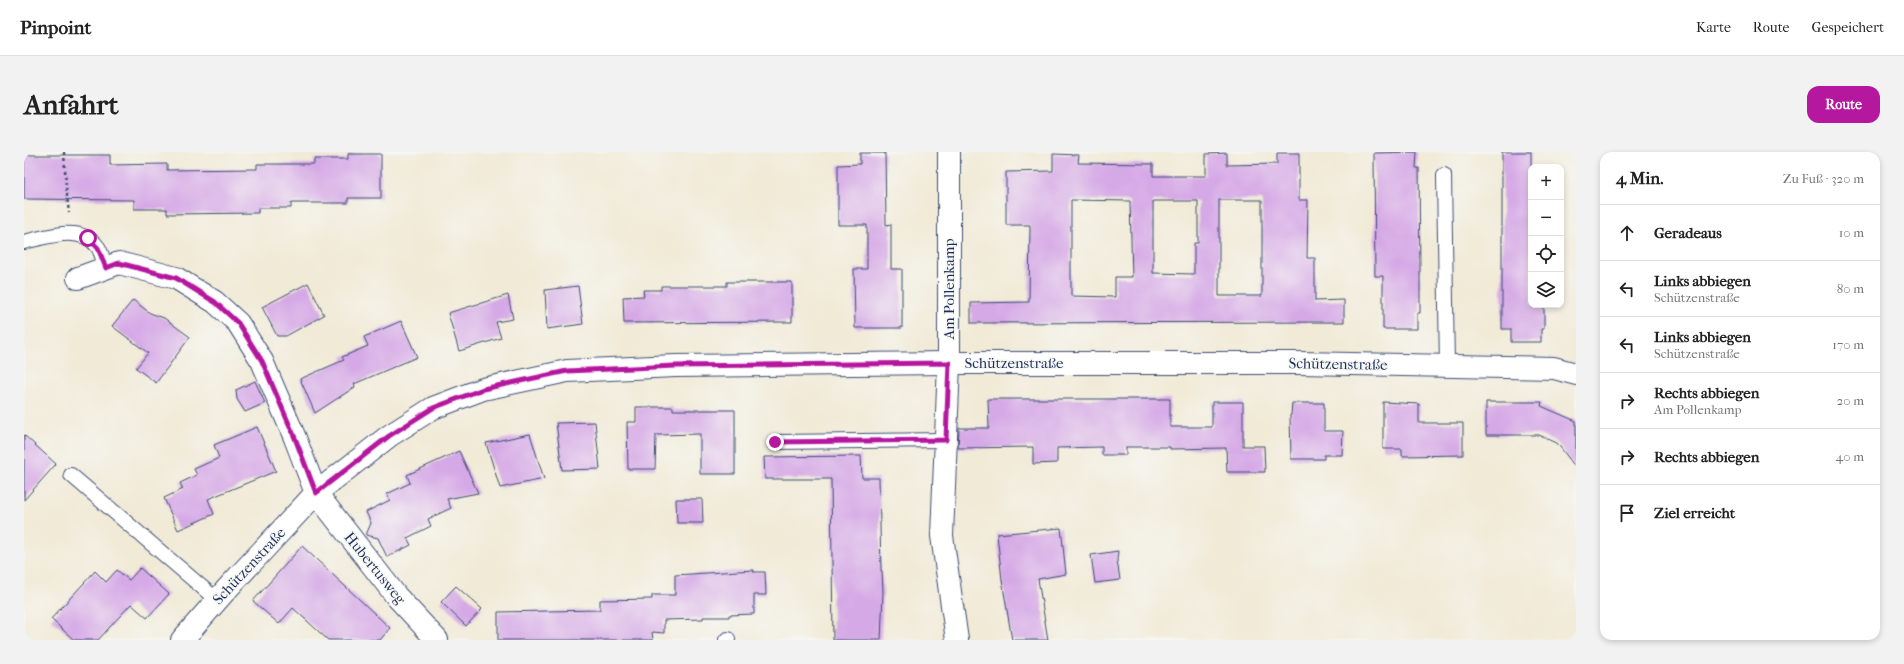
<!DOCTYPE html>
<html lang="de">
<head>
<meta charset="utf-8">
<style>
  :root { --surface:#fff; --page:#f2f2f2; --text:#222; --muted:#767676; --line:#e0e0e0; --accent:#b5179e }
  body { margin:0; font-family:"IM FELL French Canon",serif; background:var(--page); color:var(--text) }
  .controls { position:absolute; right:12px; top:12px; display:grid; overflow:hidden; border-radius:8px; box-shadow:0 2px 6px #0003 }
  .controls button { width:36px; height:36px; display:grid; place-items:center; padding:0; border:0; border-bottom:1px solid var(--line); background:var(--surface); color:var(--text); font:20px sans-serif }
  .stop { position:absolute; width:12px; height:12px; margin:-9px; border:3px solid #b5179e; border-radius:50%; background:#fff }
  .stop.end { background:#b5179e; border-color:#fff; box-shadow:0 1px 4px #0008 }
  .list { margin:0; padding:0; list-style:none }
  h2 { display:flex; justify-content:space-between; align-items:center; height:52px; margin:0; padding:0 16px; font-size:17px }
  h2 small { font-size:13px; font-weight:400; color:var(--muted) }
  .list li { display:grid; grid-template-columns:26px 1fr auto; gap:12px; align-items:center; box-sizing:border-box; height:56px; padding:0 16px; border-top:1px solid var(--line) }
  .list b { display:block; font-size:15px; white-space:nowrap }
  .list p { margin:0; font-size:13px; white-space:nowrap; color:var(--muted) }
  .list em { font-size:13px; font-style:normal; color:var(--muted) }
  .icon { flex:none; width:22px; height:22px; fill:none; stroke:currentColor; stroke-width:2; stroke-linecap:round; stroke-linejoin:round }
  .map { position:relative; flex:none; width:1552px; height:488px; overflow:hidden; border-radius:12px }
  header { display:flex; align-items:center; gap:24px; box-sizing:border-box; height:56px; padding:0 20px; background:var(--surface); border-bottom:1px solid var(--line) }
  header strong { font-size:19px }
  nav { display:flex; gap:22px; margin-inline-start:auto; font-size:14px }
  .intro { display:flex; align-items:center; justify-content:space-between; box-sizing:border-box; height:96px; padding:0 24px }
  h1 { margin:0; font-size:28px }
  .button { padding:10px 18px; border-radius:12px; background:var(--accent); color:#fff; font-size:14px; font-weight:700 }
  main { display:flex; gap:24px; padding:0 24px }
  aside { flex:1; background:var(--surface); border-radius:12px; box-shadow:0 2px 6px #0003 }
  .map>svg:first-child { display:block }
</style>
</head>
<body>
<header>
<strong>Pinpoint</strong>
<nav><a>Karte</a><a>Route</a><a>Gespeichert</a></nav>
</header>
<div class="intro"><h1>Anfahrt</h1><a class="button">Route</a></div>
<main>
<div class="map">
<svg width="1552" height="488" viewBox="0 0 1552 488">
  <rect width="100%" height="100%" fill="#f6f6f2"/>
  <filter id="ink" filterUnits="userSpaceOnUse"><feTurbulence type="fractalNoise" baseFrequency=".025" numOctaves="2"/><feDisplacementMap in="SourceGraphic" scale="8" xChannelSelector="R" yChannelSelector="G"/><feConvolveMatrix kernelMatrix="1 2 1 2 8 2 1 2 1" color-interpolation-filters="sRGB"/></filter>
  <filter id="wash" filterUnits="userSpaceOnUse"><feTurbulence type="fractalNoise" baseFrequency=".012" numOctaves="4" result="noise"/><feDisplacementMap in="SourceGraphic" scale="16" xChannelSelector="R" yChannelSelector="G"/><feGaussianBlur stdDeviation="0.9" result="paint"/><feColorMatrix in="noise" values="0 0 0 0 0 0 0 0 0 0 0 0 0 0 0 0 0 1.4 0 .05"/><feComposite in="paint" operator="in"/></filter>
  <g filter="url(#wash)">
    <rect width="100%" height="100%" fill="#f1ead7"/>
    <g id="blocks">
      <g fill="#d5a8e6" fill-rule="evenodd">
        <path d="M 1393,0 L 1392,16 L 1395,16 L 1396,118 L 1396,161 L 1393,161 L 1393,177 L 1359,177 L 1359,124 L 1351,124 L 1350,1 Z"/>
        <path d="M 1478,0 L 1507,0 L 1507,153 L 1520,153 L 1520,177 L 1517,177 L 1517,190 L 1487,190 L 1487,177 L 1478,177 Z"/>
        <path d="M 836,1 L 861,1 L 862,73 L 867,72 L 867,117 L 878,117 L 878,176 L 831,176 L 830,117 L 843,117 L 843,73 L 814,73 L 814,13 L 836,12 Z"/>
        <path d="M 1203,1 L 1203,13 L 1253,12 L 1253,1 L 1275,1 L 1275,48 L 1284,48 L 1283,106 L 1291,106 L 1291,149 L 1320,148 L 1320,170 L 947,171 L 947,151 L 1005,150 L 1006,73 L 982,73 L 982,20 L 1029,19 L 1029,2 L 1055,3 L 1054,11 L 1129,12 L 1129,24 L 1182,24 L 1182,2 ZM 1047,48 L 1106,49 L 1108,125 L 1091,125 L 1091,145 L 1047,144 ZM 1195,48 L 1238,48 L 1238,144 L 1195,144 ZM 1129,49 L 1174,49 L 1174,91 L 1170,91 L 1170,122 L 1129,121 Z"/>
        <path d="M 324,2 L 357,2 L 357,46 L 324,46 L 324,51 L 267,51 L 267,56 L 234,56 L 234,61 L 143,62 L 143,57 L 110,57 L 110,48 L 0,47 L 0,3 L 86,3 L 86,13 L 143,12 L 143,18 L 233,17 L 233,12 L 290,12 L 290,7 L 324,7 Z"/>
        <path d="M 703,130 L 768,130 L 768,170 L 600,171 L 599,145 L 620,144 L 619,138 L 637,138 L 637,134 L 703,134 Z"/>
        <path d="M 284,131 L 300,163 L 262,184 L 253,184 L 238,155 Z"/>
        <path d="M 554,134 L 559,172 L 523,177 L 521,138 Z"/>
        <path d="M 484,143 L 489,167 L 472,170 L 477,186 L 435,199 L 424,161 Z"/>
        <path d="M 109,148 L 126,161 L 140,166 L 166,185 L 132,231 L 112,216 L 124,201 L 88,174 Z"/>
        <path d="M 377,169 L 393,205 L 330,232 L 331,235 L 291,261 L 276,227 L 320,208 L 318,205 L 344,194 L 340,185 Z"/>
        <path d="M 231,229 L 241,251 L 221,260 L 213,247 L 212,238 Z"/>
        <path d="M 964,247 L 1146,247 L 1146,275 L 1188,275 L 1188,250 L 1219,250 L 1219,294 L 1240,294 L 1241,320 L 1203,320 L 1202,296 L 1146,297 L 1146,295 L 1102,295 L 1102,303 L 1078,303 L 1078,295 L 1033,296 L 1033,311 L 1009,312 L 1009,295 L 934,296 L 935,276 L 965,276 Z"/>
        <path d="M 1359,250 L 1395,252 L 1395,271 L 1439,271 L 1439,303 L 1378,304 L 1378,297 L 1359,297 Z"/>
        <path d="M 1462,250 L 1518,250 L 1517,254 L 1552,269 L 1552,316 L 1533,291 L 1515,283 L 1462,283 Z"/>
        <path d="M 1268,251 L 1300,251 L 1300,279 L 1319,279 L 1318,303 L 1300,303 L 1300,307 L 1267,307 L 1266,263 L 1267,263 Z"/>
        <path d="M 612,255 L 649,255 L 649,258 L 711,258 L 711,322 L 676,322 L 676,282 L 632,283 L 631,317 L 604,317 L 603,270 L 612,270 Z"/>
        <path d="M 571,270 L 576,317 L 538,318 L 532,271 Z"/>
        <path d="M 233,275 L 252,319 L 184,347 L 190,362 L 154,378 L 140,346 L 159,337 L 156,331 L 173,323 L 170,317 L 195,306 L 190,293 Z"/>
        <path d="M 506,282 L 520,327 L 476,336 L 462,291 Z"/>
        <path d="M 0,283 L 32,312 L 0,348 Z"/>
        <path d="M 435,299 L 454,341 L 423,347 L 427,356 L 404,367 L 407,374 L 383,386 L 387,393 L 363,405 L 354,386 L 342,383 L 347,371 L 342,360 L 366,348 L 363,342 L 386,331 L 383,323 Z"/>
        <path d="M 837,304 L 838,326 L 855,326 L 857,419 L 858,419 L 859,440 L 857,488 L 809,488 L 807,327 L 741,327 L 740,305 Z"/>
        <path d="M 652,347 L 678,347 L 679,371 L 653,371 Z"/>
        <path d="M 1037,376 L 1042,422 L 1014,427 L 1024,488 L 988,488 L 978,428 L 973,382 Z"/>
        <path d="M 278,394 L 366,476 L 356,488 L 304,488 L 269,456 L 255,472 L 229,449 Z"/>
        <path d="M 1094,399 L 1093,408 L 1096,428 L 1071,431 L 1067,403 Z"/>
        <path d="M 116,416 L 145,442 L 123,466 L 107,452 L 74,488 L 50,488 L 27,467 L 71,419 L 82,430 L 93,418 L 105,428 Z"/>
        <path d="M 730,418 L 729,420 L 741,420 L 742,443 L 730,443 L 730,462 L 705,463 L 705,465 L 679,465 L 679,467 L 640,468 L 640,481 L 628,480 L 629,488 L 474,488 L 474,460 L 576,458 L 576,448 L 628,447 L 628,443 L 651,443 L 651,423 Z"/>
        <path d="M 432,434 L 458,457 L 442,474 L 417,450 Z"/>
      </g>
    </g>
  </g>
  <g filter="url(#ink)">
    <use href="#blocks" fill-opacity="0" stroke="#3b4b70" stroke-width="1"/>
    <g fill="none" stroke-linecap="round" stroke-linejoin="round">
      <g stroke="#3b4b70" stroke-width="16">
        <g id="lane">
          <path d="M 1420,23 L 1423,214"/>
          <path d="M 0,90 C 23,85 57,72 74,95 C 78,101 79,109 82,116"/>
          <path d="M 751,290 L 922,288"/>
          <path d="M 47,323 L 193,448"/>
          <path d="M 702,488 L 704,487"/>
        </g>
      </g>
      <g stroke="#3b4b70" stroke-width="24">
        <g id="street">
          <path d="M 925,0 L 925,211 L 918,384 L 933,488"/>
          <path d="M 54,126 L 95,111 L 152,126 L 191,150 L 214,171 L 238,209 L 271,286 L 292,341 L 373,445 L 413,488"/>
          <path d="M 158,488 L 202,438 L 292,341 L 365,284 L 409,256 L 459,237 L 543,219 L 651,214 L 925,211 L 1276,211 L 1530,216 L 1552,222"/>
        </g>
      </g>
      <path stroke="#3b4b70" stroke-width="2.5" stroke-dasharray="3 3" stroke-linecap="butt" d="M 40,0 L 42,35 L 45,61"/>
      <use href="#lane" stroke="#fff" stroke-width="14"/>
      <use href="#street" stroke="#fff" stroke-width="22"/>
    </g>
  </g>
  <g fill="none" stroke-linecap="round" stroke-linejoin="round" filter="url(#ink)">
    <path stroke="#b5179e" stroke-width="5" d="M 64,86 L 74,96 L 82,116 L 95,111 L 152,126 L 191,150 L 214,171 L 238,209 L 271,286 L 292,341 L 365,284 L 409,256 L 459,237 L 543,219 L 651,214 L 925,211 L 922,288 L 751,290"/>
  </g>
  <g text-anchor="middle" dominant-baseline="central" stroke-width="3" stroke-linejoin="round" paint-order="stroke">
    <g font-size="15" fill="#1b2f5e" stroke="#f6f6f2">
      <text transform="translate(925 137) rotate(-90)">Am Pollenkamp</text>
      <text x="990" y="211">Schützenstraße</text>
      <text transform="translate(1314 212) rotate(1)">Schützenstraße</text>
      <text transform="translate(225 414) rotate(-47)">Schützenstraße</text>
      <text transform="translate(351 416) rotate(51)">Hubertusweg</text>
    </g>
  </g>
</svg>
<div class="controls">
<button>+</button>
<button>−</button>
<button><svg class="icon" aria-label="locate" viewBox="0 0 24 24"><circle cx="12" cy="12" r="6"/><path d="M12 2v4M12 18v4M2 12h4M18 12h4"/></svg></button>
<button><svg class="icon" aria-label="layers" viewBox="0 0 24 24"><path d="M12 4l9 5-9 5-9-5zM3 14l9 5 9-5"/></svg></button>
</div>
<div class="stop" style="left:64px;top:86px"></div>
<div class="stop end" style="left:751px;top:290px"></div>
</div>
<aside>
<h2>4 Min.<small>Zu Fuß · 320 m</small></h2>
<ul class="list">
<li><svg class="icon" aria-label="ahead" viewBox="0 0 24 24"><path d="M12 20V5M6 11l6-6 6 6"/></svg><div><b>Geradeaus</b></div><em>10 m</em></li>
<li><svg class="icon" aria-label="left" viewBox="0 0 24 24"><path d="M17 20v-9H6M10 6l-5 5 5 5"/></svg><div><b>Links abbiegen</b><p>Schützenstraße</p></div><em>80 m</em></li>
<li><svg class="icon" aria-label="left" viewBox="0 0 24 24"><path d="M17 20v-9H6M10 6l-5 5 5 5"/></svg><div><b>Links abbiegen</b><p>Schützenstraße</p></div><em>170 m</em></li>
<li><svg class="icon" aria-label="right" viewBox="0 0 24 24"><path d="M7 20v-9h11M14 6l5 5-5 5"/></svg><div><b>Rechts abbiegen</b><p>Am Pollenkamp</p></div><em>20 m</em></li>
<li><svg class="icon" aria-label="right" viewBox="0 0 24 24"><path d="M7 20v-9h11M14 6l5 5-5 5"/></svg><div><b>Rechts abbiegen</b></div><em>40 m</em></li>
<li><svg class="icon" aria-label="arrive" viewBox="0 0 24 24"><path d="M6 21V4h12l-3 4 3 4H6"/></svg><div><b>Ziel erreicht</b></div></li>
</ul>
</aside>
</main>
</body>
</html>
